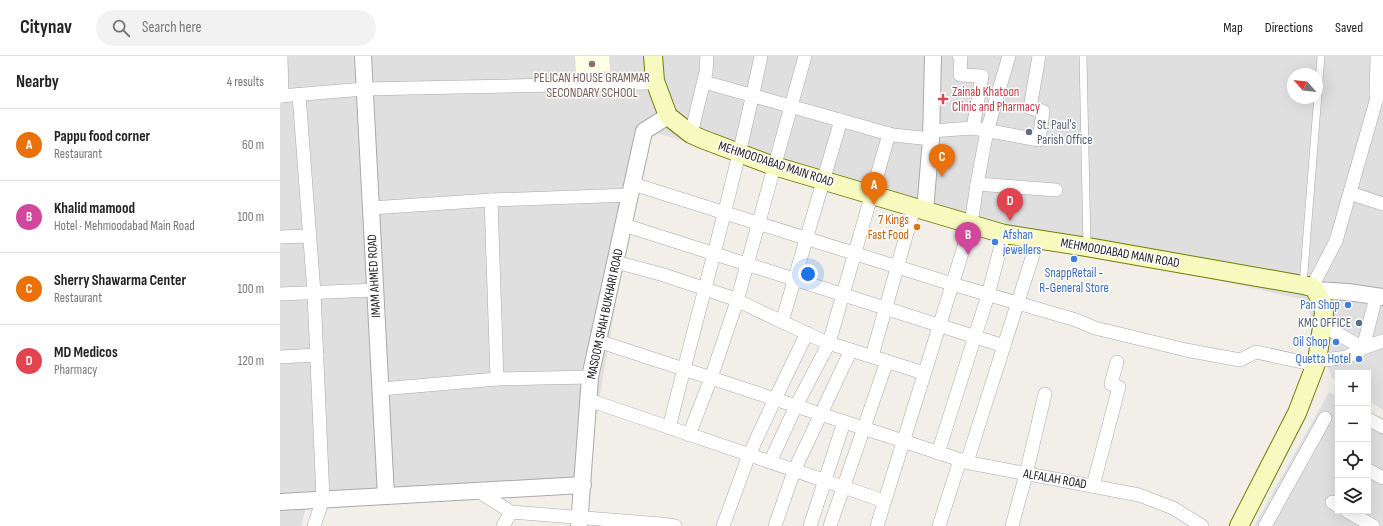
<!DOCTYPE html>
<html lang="en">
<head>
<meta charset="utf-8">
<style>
  :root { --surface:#fff; --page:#f2f2f2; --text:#222; --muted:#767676; --line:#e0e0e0; --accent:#d40000 }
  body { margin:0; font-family:"Sofia Sans Condensed",sans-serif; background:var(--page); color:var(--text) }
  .controls { position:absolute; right:12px; bottom:12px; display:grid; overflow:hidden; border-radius:0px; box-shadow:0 4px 16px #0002 }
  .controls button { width:36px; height:36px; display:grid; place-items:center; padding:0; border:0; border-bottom:1px solid var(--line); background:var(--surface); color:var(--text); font:20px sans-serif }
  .compass { position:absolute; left:1007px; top:12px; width:36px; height:36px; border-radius:50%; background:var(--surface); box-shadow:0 4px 16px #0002; rotate:297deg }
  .you { position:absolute; left:528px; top:218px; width:14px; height:14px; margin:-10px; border:3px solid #fff; border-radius:50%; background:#1a73e8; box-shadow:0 0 0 6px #1a73e833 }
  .badge { display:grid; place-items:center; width:26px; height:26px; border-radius:50%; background:var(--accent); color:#fff; font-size:13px; font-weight:700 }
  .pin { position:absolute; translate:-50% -33px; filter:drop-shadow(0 1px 2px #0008) }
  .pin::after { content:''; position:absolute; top:21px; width:14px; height:12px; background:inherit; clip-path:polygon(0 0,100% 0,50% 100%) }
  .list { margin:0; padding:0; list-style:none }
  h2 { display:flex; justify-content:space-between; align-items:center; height:52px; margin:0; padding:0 16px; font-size:17px }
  h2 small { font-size:13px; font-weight:400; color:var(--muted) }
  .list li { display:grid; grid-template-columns:26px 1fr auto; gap:12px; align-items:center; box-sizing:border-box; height:72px; padding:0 16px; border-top:1px solid var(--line) }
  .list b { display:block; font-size:15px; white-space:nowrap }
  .list p { margin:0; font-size:13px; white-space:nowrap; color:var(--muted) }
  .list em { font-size:13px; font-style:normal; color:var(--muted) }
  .icon { flex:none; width:22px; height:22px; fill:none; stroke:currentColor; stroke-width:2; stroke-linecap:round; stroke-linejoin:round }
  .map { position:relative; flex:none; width:1103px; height:470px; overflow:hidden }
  header { display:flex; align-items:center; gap:24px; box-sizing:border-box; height:56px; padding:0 20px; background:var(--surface); border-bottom:1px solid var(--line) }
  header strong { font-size:19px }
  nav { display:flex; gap:22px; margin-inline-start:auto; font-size:14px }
  .search { width:280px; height:36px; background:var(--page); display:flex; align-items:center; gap:10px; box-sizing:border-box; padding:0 14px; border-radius:22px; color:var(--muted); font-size:15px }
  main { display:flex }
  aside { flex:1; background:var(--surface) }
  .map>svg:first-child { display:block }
</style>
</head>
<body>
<header>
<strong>Citynav</strong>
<div class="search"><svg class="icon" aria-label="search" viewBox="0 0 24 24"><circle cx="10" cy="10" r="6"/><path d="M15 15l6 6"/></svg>Search here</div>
<nav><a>Map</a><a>Directions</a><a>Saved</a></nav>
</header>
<main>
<aside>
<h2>Nearby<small>4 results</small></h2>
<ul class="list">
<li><span class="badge" style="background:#e8710a">A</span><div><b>Pappu food corner</b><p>Restaurant</p></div><em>60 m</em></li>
<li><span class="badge" style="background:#d1479c">B</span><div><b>Khalid mamood</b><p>Hotel · Mehmoodabad Main Road</p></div><em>100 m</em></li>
<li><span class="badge" style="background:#e8710a">C</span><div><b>Sherry Shawarma Center</b><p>Restaurant</p></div><em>100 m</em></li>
<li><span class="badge" style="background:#e0444e">D</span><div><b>MD Medicos</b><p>Pharmacy</p></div><em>120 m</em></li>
</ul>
</aside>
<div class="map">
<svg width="1103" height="470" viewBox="0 0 1103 470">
  <rect width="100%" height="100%" fill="#f2efe9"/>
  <g fill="#e0dfdf" fill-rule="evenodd">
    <path d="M 0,0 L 1103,0 L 1103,354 L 1088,344 L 1088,317 L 1058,317 L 1058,325 L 1052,322 L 1025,244 L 689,167 L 366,74 L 304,430 L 28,444 L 21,470 L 0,470 ZM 1013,18 L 1037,18 L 1037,42 L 1013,42 Z"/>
    <path d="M 1049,336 L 1058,341 L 1058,455 L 1088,455 L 1088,357 L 1103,365 L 1103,470 L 974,470 Z"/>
  </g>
  <path fill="#ffffe5" d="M 295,0 L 329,0 L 330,15 L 296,17 Z"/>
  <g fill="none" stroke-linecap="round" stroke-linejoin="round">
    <g stroke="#a9a9a9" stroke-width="8">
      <g id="service">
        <path d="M 803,0 L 807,190"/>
        <path d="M 1023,229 L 1041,0"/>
      </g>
    </g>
    <g stroke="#a9a9a9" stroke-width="14">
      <g id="minor">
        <path d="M 1,0 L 2,40"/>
        <path d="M 679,0 L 681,0 L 680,19 L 702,20 L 693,72"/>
        <path d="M 424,26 L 613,79 L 651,83"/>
        <path d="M 19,39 L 34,237 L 43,443 L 34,470"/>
        <path d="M 0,40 L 84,33 L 367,27 L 375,25"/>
        <path d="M 1096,40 L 1097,0"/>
        <path d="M 651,75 L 693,72 L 759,84 L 763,55 L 750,52 L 759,0"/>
        <path d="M 411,78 L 426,16 L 427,0"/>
        <path d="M 353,128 L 672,228 L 796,264 L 815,272 L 906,294 L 960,304 L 976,296 L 1036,309"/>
        <path d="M 697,128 L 776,134"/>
        <path d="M 1070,137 L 1103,148"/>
        <path d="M 211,144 L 217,323"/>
        <path d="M 91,152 L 211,144 L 350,139"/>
        <path d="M 344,169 L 724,290"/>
        <path d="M 0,181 L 29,180"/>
        <path d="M 336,206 L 384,219 L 452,242 L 545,286 L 644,317"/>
        <path d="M 1032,231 L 1056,185 L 1096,45 L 1103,28"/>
        <path d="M 0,238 L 95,234"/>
        <path d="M 502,266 L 561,64"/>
        <path d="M 1042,269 L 1083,292 L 1096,241"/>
        <path d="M 318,285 L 690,407 L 859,439 L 893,452 L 922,470"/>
        <path d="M 592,300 L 634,152"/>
        <path d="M 0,301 L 37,299"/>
        <path d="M 1037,305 L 1067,301 L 1083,292 L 1103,285"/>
        <path d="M 101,333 L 217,323 L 310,321"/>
        <path d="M 309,344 L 604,445"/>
        <path d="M 1088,363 L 1103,371"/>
        <path d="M 389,372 C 420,248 455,125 481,0"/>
        <path d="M 409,379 L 431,322 L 457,245 L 525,0"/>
        <path d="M 658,397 L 708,239 L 724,178"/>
        <path d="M 490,406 L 516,350 L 549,287 L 609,78"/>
        <path d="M 687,406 L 758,183"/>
        <path d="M 1088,414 L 1103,422"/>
        <path d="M 813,430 L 839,331 L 831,328 L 837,306"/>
        <path d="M 198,435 L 231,456 L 381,468 L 395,470"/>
        <path d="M 1052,446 L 1058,450"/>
        <path d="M 1067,455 L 1093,470"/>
        <path d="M 223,470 L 231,456"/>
        <path d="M 443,470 L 469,399 L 495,343 L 527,277"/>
        <path d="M 495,470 L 514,415 L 571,294"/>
        <path d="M 530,470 L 564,366"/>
        <path d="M 550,470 L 607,305"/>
        <path d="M 597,470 L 691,168 L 697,128 L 707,75 L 729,0"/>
        <path d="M 659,470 L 680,404"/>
        <path d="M 732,470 L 746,418 L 765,338"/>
        <path d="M 985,470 L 1045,362"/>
      </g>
    </g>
    <g stroke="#a9a9a9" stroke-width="18">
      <g id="tertiary">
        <path d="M 83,0 L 106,440"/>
        <path d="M 645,155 L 651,83 L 653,0"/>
        <path d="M 1035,234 L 1068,236 L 1103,241"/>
        <path d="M 0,446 L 303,429"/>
        <path d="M 299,470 L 310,321 L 364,75 L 388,60"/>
      </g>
    </g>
    <g stroke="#707d05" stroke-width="20">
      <path id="secondary" d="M 373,0 L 375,25 L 388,60 L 411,78 L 422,83 L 491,109 L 724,178 L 807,191 L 1023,229 L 1032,231 L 1035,234 L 1043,248 L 1044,257 L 1037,305 L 1017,357 L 959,470"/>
    </g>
    <use href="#service" stroke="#fff" stroke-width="7"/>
    <use href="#minor" stroke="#fff" stroke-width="13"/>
    <use href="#tertiary" stroke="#fff" stroke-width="16"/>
    <use href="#secondary" stroke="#f7fabf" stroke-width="18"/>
  </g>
  <circle fill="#8d6e63" stroke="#fff" stroke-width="1.5" cx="312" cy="8" r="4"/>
  <path fill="#e0444e" stroke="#fff" stroke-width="1.5" d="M661 37h4v4h4v4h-4v4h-4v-4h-4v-4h4z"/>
  <g fill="#5c6f8a" stroke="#fff" stroke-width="1.5">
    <circle cx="749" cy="76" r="4"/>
    <circle cx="1079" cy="267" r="4"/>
  </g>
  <circle fill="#e8710a" stroke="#fff" stroke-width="1.5" cx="637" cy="171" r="4"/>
  <g fill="#3f7fe0" stroke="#fff" stroke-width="1.5">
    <circle cx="715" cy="186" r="4"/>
    <circle cx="794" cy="203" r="4"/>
    <circle cx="1068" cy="249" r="4"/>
    <circle cx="1056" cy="286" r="4"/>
    <circle cx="1079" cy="303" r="4"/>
  </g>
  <g text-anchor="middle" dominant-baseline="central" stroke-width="3" stroke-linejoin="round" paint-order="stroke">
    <g font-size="13" fill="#785e54" stroke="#fff">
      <text x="312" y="22">PELICAN HOUSE GRAMMAR<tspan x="312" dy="15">SECONDARY SCHOOL</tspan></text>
    </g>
    <g font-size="13" fill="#be3a42" stroke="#fff" text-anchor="start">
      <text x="672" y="36">Zainab Khatoon<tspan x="672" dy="15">Clinic and Pharmacy</tspan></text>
    </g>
    <g font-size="13" fill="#4e5e75" stroke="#fff" text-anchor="start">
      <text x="757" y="69">St. Paul's<tspan x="757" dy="15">Parish Office</tspan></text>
      <text x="1071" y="267" text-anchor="end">KMC OFFICE</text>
    </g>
    <g font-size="13" fill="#222" stroke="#fff">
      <text transform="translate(496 108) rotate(18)">MEHMOODABAD MAIN ROAD</text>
      <text transform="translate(840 197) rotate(10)">MEHMOODABAD MAIN ROAD</text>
      <text transform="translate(94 220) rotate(-93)">IMAM AHMED ROAD</text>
      <text transform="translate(325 258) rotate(-78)">MASOOM SHAH BUKHARI ROAD</text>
      <text transform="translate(775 423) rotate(10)">ALFALAH ROAD</text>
    </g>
    <g font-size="13" fill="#c56008" stroke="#fff" text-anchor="end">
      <text x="629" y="164">7 Kings<tspan x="629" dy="15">Fast Food</tspan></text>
    </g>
    <g font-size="13" fill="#366cbe" stroke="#fff" text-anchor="end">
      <text x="723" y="179" text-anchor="start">Afshan<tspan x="723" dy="15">jewellers</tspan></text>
      <text x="794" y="217" text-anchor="middle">SnappRetail -<tspan x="794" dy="15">R-General Store</tspan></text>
      <text x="1060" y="249">Pan Shop</text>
      <text x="1048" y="286">Oil Shop</text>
      <text x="1071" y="303">Quetta Hotel</text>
    </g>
  </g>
</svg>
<div class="controls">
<button>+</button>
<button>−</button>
<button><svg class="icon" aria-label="locate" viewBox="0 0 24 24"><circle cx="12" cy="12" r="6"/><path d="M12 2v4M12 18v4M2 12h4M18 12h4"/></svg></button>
<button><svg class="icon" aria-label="layers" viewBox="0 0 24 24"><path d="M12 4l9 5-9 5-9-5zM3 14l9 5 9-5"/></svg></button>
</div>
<svg class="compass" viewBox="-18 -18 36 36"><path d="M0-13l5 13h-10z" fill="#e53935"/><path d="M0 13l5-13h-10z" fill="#767676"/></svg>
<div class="you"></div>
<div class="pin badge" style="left:594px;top:149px;background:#e8710a">A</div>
<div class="pin badge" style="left:688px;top:199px;background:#d1479c">B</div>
<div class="pin badge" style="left:662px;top:121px;background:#e8710a">C</div>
<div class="pin badge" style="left:730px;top:165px;background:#e0444e">D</div>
</div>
</main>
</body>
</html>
